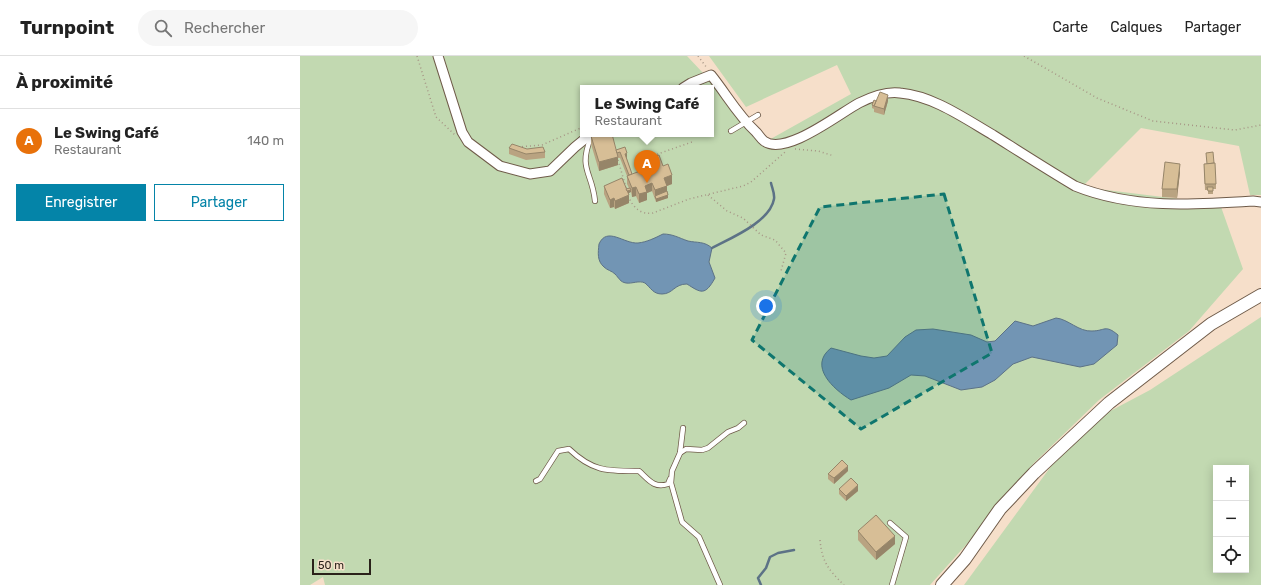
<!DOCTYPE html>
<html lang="fr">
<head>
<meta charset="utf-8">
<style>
  :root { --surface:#fff; --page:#f6f6f6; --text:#222; --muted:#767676; --line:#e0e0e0; --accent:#0484a8 }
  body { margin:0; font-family:Rubik,sans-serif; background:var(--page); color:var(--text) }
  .controls { position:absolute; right:12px; bottom:12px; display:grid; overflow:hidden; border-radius:0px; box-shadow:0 2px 10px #0003 }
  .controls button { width:36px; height:36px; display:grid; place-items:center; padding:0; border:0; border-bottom:1px solid var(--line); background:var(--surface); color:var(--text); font:20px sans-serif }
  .scale { position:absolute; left:12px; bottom:10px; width:59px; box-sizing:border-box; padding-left:4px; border:2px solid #2a221a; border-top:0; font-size:11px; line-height:14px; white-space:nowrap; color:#2a221a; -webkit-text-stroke:3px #f6dfca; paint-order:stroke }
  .you { position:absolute; left:466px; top:250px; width:14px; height:14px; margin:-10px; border:3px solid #fff; border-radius:50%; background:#1a73e8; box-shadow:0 0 0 6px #1a73e833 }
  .badge { display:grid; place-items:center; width:26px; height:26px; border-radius:50%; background:var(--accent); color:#fff; font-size:13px; font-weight:700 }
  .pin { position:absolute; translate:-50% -33px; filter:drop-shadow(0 1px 2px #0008) }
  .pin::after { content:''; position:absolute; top:21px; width:14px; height:12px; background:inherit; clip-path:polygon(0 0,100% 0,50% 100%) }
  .popup { position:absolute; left:280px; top:29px; width:134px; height:52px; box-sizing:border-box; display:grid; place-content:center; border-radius:0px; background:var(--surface); filter:drop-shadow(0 1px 3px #0005); font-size:13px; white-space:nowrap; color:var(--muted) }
  .popup b { font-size:15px; color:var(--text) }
  .popup::after { content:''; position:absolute; left:50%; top:100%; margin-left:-8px; border:8px solid transparent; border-top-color:var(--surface) }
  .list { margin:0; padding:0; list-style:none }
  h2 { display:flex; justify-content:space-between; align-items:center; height:52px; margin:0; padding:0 16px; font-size:17px }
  h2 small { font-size:13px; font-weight:400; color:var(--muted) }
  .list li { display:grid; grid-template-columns:26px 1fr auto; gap:12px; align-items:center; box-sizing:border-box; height:64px; padding:0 16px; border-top:1px solid var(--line) }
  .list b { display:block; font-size:15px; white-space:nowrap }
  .list p { margin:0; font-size:13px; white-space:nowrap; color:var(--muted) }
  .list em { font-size:13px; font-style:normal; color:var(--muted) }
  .actions { display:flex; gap:8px; padding:12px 16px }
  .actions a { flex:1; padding:9px 0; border:1px solid var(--accent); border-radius:0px; text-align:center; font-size:14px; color:var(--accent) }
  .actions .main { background:var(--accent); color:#fff }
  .icon { flex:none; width:22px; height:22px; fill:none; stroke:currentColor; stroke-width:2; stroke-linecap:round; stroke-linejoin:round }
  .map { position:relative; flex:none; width:961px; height:529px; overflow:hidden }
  header { display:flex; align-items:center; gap:24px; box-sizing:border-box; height:56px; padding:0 20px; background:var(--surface); border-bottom:1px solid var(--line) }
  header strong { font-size:19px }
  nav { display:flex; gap:22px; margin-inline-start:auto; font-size:14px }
  .search { width:280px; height:36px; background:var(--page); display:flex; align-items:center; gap:10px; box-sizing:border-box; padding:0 14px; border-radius:22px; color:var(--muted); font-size:15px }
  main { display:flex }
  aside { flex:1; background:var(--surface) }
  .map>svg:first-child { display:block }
</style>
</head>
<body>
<header>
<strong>Turnpoint</strong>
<div class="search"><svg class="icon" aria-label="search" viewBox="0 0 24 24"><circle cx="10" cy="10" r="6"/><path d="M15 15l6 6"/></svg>Rechercher</div>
<nav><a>Carte</a><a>Calques</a><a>Partager</a></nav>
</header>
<main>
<aside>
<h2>À proximité<small></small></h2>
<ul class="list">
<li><span class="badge" style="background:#e8710a">A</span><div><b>Le Swing Café</b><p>Restaurant</p></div><em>140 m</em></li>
</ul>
<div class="actions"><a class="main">Enregistrer</a><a>Partager</a></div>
</aside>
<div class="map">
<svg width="961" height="529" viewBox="0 0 961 529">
  <rect width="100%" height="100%" fill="#f6dfca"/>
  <g fill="#c2d9b1" fill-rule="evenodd">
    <path d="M 0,0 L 387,0 L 467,85 L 551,38 L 537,9 L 446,51 L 409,0 L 961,0 L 961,139 L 950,139 L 939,90 L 841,72 L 782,131 L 920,148 L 943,213 L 889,275 L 799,344 L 734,407 L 683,470 L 630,529 L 25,529 L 23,521 L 10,529 L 0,529 ZM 283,32 L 411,32 L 411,78 L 283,78 Z"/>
    <path d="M 961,261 L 961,529 L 664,529 L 760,398 L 799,361 L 850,334 ZM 916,412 L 946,412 L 946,514 L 916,514 Z"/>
  </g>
  <g fill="#7295b4" stroke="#5c7286">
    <path d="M 363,178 C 373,178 379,182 388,185 C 397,187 404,185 412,192 L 409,206 L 415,222 C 405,240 401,237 387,228 C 374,228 373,238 362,238 C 353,238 351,232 345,227 C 339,224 332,228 326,227 C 320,226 319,222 315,218 C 312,215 307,214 304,211 C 297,205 298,197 299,188 C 307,170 324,188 338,187 C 347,186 355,182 363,178 Z"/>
    <path d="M 756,262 C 768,263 779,276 792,275 C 805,275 805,268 818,279 L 817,289 L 794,308 L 780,311 L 732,301 L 713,308 L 695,324 L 682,331 L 661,334 L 625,320 L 611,319 L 589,332 L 551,344 C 533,333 508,310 531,292 L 561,300 L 574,302 L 587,300 L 605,281 L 616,274 L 633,273 L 671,279 L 687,286 L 695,285 L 715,265 L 733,270 Z"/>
  </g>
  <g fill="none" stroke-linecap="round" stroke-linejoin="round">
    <g stroke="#5c7286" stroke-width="2.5">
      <path d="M 412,192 C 431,182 470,166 474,143 C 475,138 472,132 471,127"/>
      <path d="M 461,529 L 458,522 L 466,512 L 470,501 L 478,497 L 494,494"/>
    </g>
    <g stroke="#6f5b49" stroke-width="6">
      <g id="service">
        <path d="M 431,75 L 458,59"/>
        <path d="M 291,81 C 278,114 292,115 295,145"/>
        <path d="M 380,397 L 383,372"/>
        <path d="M 236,425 L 240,423 L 258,395 L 269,393 C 293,416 308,415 339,415 C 348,423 354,433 368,428 L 370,423"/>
        <path d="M 590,467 L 606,481 L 592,529"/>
        <path d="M 420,529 L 399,481 L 382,466 L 371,427 L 372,415 L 380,397 L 386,393 L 402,394 L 408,392 L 428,376 L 438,372 L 444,367"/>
      </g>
    </g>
    <g stroke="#6f5b49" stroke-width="11">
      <g id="minor">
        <path d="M 138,0 L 162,76 L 168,86 L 200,110 L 230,118 L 250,115 L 275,91 L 286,82 L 298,78"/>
        <path d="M 383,32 L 391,27 L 411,19 C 427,39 437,58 456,76 C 459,79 461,83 464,85 C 485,101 540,57 559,47 C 571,41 586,35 600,37 C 633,40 664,62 693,79 C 720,96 748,114 775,130 C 832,153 893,149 953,145 L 961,146"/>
      </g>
    </g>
    <g stroke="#6f5b49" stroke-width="14">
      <path id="tertiary" d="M 642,529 L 665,503 L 700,453 L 734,417 L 809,347 L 911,268 L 961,239"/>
    </g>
    <g stroke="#a69585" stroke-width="1.5" stroke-dasharray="1 3" stroke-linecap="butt">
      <path d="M 117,0 L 136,61 L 155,79"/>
      <path d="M 398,0 L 407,12"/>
      <path d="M 724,0 L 797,42 L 853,65 L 935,74 L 961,69"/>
      <path d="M 218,91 L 242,89 L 283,71"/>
      <path d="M 495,93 L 518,95 L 534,100"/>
      <path d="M 318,104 L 327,135"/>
      <path d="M 342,119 L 346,104 L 352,100 L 392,86"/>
      <path d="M 408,139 L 427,155 L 443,162 L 461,179 L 475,184 L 486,197 L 481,215"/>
      <path d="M 328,140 C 333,151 340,159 353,157 L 389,143 L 443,130 L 451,126 L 485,96"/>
      <path d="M 520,484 C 522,506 528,513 544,529"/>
    </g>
    <use href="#service" stroke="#fff" stroke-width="4.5"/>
    <use href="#minor" stroke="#fff" stroke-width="9"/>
    <use href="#tertiary" stroke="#fff" stroke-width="12"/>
  </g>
  <g fill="#b9a381">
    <path d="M 576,45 L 588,45 L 584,59 L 574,56 L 574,53 L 572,52 L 572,49 Z"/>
    <path d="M 291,80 L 316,94 L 325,91 L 327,103 L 332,118 L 341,118 L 349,115 L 348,111 L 348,103 L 363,110 L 372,128 L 367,130 L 367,135 L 368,142 L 356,146 L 352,135 L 347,137 L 347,144 L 339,147 L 336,140 L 332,141 L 331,136 L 328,137 L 329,147 L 315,153 L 314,151 L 310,152 L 304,138 L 304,130 L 326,133 L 329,132 L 327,128 L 327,120 L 320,102 L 318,102 L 318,109 L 299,115 L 291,88 Z"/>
    <path d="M 209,92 L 227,93 L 245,96 L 245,102 L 226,104 L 209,98 Z"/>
    <path d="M 904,108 L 916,128 L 916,133 L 913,133 L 913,138 L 908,138 L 908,134 L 905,134 Z"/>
    <path d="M 880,116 L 877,142 L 862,141 L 862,133 Z"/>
    <path d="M 548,415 L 534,428 L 528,423 L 528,418 Z"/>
    <path d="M 539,433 L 558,435 L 546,445 L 539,438 Z"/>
    <path d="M 558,475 L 595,488 L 576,504 L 558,484 Z"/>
  </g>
  <g fill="#968569">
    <path d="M 588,39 L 588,45 L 584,59 L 584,53 Z"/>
    <path d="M 327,97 L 327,103 L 325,104 L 325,98 Z"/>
    <path d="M 318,101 L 318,109 L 299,115 L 299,106 Z"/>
    <path d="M 880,108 L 880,116 L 877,142 L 877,133 Z"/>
    <path d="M 372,119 L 372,128 L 364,131 L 364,122 Z"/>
    <path d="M 352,127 L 352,135 L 347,137 L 347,144 L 339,147 L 339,138 L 345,130 Z"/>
    <path d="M 367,130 L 367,138 L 355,140 L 355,134 Z"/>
    <path d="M 336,131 L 336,140 L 332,141 L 332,132 Z"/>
    <path d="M 331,134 L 331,136 L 325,139 L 325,136 Z"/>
    <path d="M 329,139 L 329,147 L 315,153 L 315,145 Z"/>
    <path d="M 368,139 L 368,142 L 356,146 L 356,143 Z"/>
    <path d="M 314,142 L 314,151 L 310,152 L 310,144 Z"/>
    <path d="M 548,410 L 548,415 L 534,428 L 534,422 Z"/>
    <path d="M 558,429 L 558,435 L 546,445 L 546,440 Z"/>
    <path d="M 595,480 L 595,488 L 576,504 L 576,496 Z"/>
  </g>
  <g fill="#d7be96" stroke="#968569">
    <path d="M 580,36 L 588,39 L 584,53 L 574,50 Z"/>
    <path d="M 574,44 L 576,45 L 574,50 L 572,49 Z"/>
    <path d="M 297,78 L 312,78 L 318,101 L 299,106 L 291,80 Z"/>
    <path d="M 212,88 L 227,93 L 243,91 L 245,96 L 226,98 L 209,92 Z"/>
    <path d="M 325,91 L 327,97 L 325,98 L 332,118 L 329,119 L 320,96 L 317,97 L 316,94 Z"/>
    <path d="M 913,96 L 914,107 L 907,108 L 906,97 Z"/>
    <path d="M 359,99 L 363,110 L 368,108 L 372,119 L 364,122 L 367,130 L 355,134 L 352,127 L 345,130 L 347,136 L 339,138 L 336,131 L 332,132 L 327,120 L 340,115 L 341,118 L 353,114 L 348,103 Z"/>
    <path d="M 865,106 L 880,108 L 877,133 L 862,133 Z"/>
    <path d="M 915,107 L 916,128 L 905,128 L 904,108 Z"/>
    <path d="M 322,122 L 329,139 L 315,145 L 314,142 L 310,144 L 304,130 Z"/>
    <path d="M 907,131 L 913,131 L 913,135 L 908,135 Z"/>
    <path d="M 330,132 L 331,134 L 327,135 L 326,133 Z"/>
    <path d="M 367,135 L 368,139 L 356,143 L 355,140 Z"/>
    <path d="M 542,404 L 548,410 L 534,422 L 528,418 Z"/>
    <path d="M 551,422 L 558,429 L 546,440 L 539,433 Z"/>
    <path d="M 576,459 L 595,480 L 576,496 L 558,475 Z"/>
  </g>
  <path fill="#0f766e" fill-opacity="0.2" stroke="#0f766e" stroke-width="3" stroke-dasharray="8 5" stroke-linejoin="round" d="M 644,138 L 692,297 L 561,373 L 452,284 L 520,151 Z"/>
</svg>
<div class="controls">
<button>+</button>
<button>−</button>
<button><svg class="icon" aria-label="locate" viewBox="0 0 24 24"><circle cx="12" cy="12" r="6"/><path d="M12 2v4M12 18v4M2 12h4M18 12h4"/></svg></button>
</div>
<div class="scale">50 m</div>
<div class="you"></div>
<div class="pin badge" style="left:347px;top:127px;background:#e8710a">A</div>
<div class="popup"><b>Le Swing Café</b>Restaurant</div>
</div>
</main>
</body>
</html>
